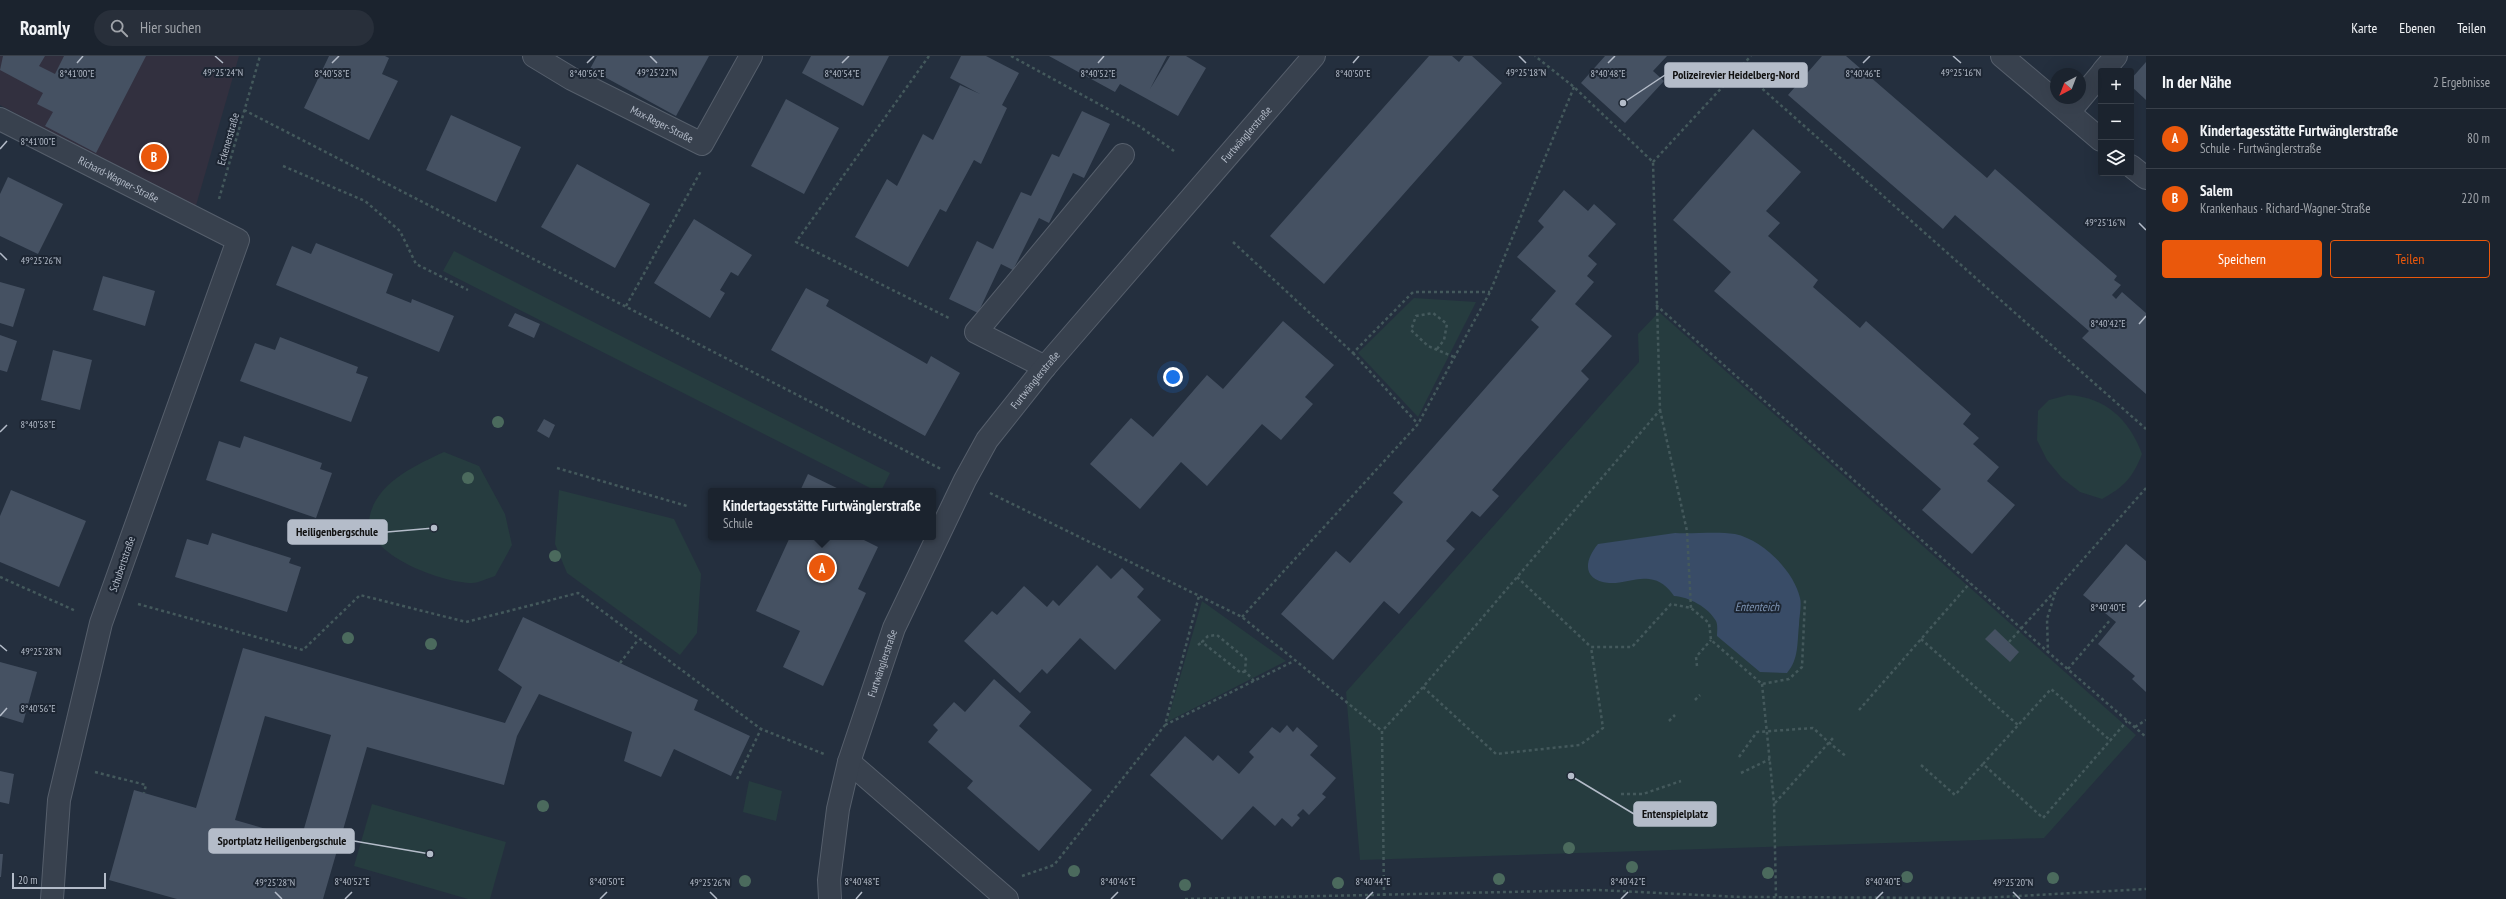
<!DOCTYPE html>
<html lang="de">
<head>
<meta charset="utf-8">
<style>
  :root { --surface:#1b232e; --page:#282f3a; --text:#f1f3f6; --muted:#a0a4aa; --line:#39404a; --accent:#ea580c }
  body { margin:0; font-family:"PT Sans Narrow",sans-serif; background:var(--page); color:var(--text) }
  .controls { position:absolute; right:12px; top:12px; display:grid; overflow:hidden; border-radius:4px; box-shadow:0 4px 16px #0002 }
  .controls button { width:36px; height:36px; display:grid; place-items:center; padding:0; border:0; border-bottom:1px solid var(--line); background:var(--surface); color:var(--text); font:20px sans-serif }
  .compass { position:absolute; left:2050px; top:12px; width:36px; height:36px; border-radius:50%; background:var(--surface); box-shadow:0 4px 16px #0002; rotate:222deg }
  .scale { position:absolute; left:12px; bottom:10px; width:94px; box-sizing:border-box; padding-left:4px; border:2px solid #b4bcc9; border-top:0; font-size:11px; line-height:14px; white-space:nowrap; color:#b4bcc9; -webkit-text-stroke:3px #1d2633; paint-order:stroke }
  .you { position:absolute; left:1173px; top:321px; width:14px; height:14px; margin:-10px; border:3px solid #fff; border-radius:50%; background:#1a73e8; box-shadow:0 0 0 6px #1a73e833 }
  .badge { display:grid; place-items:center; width:26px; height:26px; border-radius:50%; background:var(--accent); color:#fff; font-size:13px; font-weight:700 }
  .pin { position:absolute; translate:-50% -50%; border:2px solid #fff; box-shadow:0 1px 4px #0006 }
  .popup { position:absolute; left:708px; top:432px; width:228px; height:52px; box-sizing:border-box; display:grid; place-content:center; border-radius:4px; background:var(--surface); filter:drop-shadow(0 1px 3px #0005); font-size:13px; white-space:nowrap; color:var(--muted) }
  .popup b { font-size:15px; color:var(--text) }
  .popup::after { content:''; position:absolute; left:50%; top:100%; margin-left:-8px; border:8px solid transparent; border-top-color:var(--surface) }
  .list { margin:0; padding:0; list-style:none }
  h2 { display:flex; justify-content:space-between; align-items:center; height:52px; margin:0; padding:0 16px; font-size:17px }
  h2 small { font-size:13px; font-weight:400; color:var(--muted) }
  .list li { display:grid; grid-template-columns:26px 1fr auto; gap:12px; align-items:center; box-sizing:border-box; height:60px; padding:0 16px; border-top:1px solid var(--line) }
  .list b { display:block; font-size:15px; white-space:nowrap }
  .list p { margin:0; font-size:13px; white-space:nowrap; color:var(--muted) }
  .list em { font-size:13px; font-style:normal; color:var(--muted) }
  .actions { display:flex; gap:8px; padding:12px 16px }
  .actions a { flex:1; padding:9px 0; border:1px solid var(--accent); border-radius:4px; text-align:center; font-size:14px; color:var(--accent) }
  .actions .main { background:var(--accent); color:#fff }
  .icon { flex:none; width:22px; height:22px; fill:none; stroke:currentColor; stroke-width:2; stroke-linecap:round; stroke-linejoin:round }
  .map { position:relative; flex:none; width:2146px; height:843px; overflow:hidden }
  header { display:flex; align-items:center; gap:24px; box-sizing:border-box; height:56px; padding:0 20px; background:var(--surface); border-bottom:1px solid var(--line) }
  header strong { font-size:19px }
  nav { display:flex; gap:22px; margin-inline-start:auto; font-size:14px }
  .search { width:280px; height:36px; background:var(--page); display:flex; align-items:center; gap:10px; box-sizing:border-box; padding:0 14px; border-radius:22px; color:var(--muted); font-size:15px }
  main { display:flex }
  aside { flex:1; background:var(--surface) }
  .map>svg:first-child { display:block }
</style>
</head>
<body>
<header>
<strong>Roamly</strong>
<div class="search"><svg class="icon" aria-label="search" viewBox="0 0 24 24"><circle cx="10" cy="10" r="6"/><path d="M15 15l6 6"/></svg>Hier suchen</div>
<nav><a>Karte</a><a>Ebenen</a><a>Teilen</a></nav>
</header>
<main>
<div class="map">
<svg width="2146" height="843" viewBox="0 0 2146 843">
  <rect width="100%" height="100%" fill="#242f3e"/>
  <path fill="#32303f" d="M 0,0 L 239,0 L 195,153 L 0,49 Z"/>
  <g fill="#263c3f">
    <path d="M 454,195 L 890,417 L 881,435 L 876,435 L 443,215 Z"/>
    <path d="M 1414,242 L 1476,246 L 1418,361 L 1358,297 Z"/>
    <path d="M 1659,256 L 2136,679 L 2044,782 L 1360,804 L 1346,636 L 1639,306 L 1638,278 Z"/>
    <path d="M 2068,339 C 2105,341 2129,363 2142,398 C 2133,421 2124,431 2102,443 L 2080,436 L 2062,422 L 2047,404 L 2037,384 L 2038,355 L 2049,344 Z"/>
    <path d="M 444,396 L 479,410 L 505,458 L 512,489 L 495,520 C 488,522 479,527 472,527 C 443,527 360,498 370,459 C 378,426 416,409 444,396 Z"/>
    <path d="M 559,434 L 674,463 L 701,518 L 697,577 L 680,599 L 567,517 L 555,488 Z"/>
    <path d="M 1202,545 L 1286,605 L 1167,666 Z"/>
    <path d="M 749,725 L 782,735 L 776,765 L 743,756 Z"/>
    <path d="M 372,748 L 506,786 L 490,843 L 468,843 L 354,810 Z"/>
  </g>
  <path fill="#394c67" d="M 1675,477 C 1694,478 1717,475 1735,478 C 1763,484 1794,515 1800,542 C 1802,549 1799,561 1799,569 C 1797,587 1799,603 1787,617 L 1760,616 L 1717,580 C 1717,576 1718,569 1716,565 C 1708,551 1689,541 1674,540 C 1668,531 1660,524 1649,523 C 1636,521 1622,528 1609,527 C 1582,524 1584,505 1598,488 Z"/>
  <g fill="#455162" fill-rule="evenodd">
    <path d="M 3,0 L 45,0 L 39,10 L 55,18 L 64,0 L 146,0 L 96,97 L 45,70 L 53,56 L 37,48 L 43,37 L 0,14 Z"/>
    <path d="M 329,0 L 385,0 L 389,2 L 382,18 L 398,25 L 369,84 L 304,52 Z"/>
    <path d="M 597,0 L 709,0 L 676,60 L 590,13 Z"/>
    <path d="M 811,0 L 889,0 L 863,50 L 802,17 Z"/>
    <path d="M 961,0 L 986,0 L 1019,17 L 1002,49 L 1007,52 L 981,108 L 974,104 L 946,156 L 940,153 L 908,211 L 855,181 L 887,123 L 897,130 L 923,78 L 933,84 L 960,29 L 980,38 L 950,22 Z"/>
    <path d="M 1049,0 L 1167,0 L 1150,33 L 1170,0 L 1186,0 L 1206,12 L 1178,60 L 1120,28 L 1115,36 Z"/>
    <path d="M 1429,0 L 1452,0 L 1459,6 L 1464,0 L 1472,0 L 1502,27 L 1324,228 L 1270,180 Z"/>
    <path d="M 1605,0 L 1667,0 L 1653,15 L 1664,25 L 1625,67 L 1581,27 Z"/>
    <path d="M 1822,0 L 1846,0 L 1987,122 L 1995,113 L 2117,220 L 2114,224 L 2121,229 L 2112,239 L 2116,243 L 2122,236 L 2146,257 L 2146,338 L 2082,282 L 2089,275 L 1955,159 L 1943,173 L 1788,39 Z"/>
    <path d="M 2146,6 L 2146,44 L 2131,30 L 2131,23 Z"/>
    <path d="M 786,43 L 839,72 L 804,138 L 751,110 Z"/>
    <path d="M 1082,55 L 1110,68 L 1084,122 L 1073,117 L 1049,167 L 1039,162 L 1013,214 L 1001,208 L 978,257 L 949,243 L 977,185 L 993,193 L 1021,136 L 1031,140 L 1052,98 L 1059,101 Z"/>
    <path d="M 451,59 L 521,91 L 496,146 L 426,114 Z"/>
    <path d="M 1753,73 L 1801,116 L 1766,155 L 1780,167 L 1768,180 L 1818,224 L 1813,231 L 1860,272 L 1866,265 L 1971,358 L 1963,368 L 1979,382 L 1973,388 L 1999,411 L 1987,425 L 2015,449 L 1972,498 L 1922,454 L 1941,433 L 1714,235 L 1731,216 L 1673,164 Z"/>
    <path d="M 577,108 L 650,148 L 615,212 L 541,171 Z"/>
    <path d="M 8,121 L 63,148 L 38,198 L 0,180 L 0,138 Z"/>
    <path d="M 1564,134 L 1588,155 L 1594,148 L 1616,168 L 1588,200 L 1597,208 L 1587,220 L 1594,226 L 1575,248 L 1612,280 L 1581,315 L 1589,323 L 1492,434 L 1499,440 L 1480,461 L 1472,455 L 1446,485 L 1455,493 L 1399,558 L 1384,545 L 1333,604 L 1281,558 L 1336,495 L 1350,507 L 1403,446 L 1393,437 L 1539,271 L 1531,264 L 1556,235 L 1517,201 L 1544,171 L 1538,165 Z"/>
    <path d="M 694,163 L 752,199 L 738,220 L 731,216 L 720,234 L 725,237 L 710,262 L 654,227 Z"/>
    <path d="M 316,187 L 393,218 L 386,237 L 411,247 L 412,243 L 454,260 L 439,296 L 276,229 L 292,190 L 311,198 Z"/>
    <path d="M 103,220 L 155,235 L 145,270 L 93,254 Z"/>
    <path d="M 0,226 L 25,233 L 13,271 L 0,267 Z"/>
    <path d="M 806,232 L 829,244 L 826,250 L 927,308 L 931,300 L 960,317 L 925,380 L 771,294 Z"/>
    <path d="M 515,257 L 540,268 L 534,282 L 508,270 Z"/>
    <path d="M 1283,265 L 1334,309 L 1305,341 L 1313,348 L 1281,384 L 1262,368 L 1207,430 L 1181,406 L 1140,453 L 1090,408 L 1131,362 L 1153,381 L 1207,319 L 1223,333 Z"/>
    <path d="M 0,279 L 17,285 L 7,316 L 0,314 Z"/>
    <path d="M 280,281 L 358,311 L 356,317 L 368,321 L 351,366 L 240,325 L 255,287 L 275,294 Z"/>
    <path d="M 53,294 L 92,304 L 80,354 L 41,344 Z"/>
    <path d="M 544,363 L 555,369 L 549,382 L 537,375 Z"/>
    <path d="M 244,380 L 322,407 L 320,413 L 332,417 L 316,462 L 206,424 L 219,385 L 240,392 Z"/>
    <path d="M 808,418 L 843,435 L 800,435 Z"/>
    <path d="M 11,434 L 86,465 L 59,531 L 0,506 L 0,460 Z"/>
    <path d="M 212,477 L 291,502 L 289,507 L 301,511 L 287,556 L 175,521 L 187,483 L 208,489 Z"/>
    <path d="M 790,481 L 858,481 L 878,491 L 858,533 L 866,537 L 823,630 L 783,611 L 800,575 L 756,555 Z"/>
    <path d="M 2126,488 L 2146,505 L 2146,636 L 2132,623 L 2135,620 L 2098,588 L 2116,566 L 2083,539 Z"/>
    <path d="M 1097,509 L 1111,523 L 1122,512 L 1144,533 L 1137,541 L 1161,564 L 1115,614 L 1080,582 L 1047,618 L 1042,613 L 1020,637 L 964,585 L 992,555 L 997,559 L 1024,530 L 1047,551 L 1053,544 L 1059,550 Z"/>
    <path d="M 523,561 L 698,644 L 694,654 L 750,680 L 731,720 L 674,693 L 661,721 L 624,705 L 632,676 L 539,638 L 517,680 L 504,729 L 367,691 L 323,843 L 177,843 L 109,824 L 134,734 L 196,752 L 243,592 L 505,667 L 522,631 L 498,614 ZM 265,660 L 331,679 L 301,783 L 235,764 Z"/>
    <path d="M 1995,573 L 2019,596 L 2010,606 L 1985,583 Z"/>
    <path d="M 0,606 L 37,616 L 23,667 L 0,660 Z"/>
    <path d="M 994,623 L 1031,656 L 1019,670 L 1092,734 L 1039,795 L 967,732 L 973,725 L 928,686 L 938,674 L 933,669 L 954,646 L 965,656 Z"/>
    <path d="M 1287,669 L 1293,676 L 1297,671 L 1318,690 L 1310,699 L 1336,722 L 1322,738 L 1326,741 L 1309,759 L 1303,753 L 1297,759 L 1300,762 L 1292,771 L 1282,762 L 1275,770 L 1253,750 L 1222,784 L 1150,719 L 1185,680 L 1213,705 L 1218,699 L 1239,718 L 1254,701 L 1249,696 L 1272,671 L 1280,677 Z"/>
    <path d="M 0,715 L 14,718 L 9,748 L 0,746 Z"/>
    <path d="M 0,798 L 3,798 L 1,821 L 0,821 Z"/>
  </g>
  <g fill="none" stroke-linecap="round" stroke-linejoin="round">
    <g stroke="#565f6c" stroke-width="24">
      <g id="minor">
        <path id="s1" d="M 534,0 L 572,23 L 702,88 L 751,0"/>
        <path d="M 2002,0 L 2101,84"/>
        <path d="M 2103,15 L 2116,0"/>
        <path d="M 2069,56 L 2101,18"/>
        <path id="s2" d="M 0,63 L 238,184 L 101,567 L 59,744 L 52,843"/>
        <path d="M 2131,110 L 2146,122"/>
        <path d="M 1045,311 L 976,276 L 1123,99"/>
        <path d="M 849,706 L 1007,843"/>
        <path id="s3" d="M 830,843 L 829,824 L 838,753 L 849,706 L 894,572 L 965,424 L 987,384 L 1045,311 L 1314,0"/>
      </g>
    </g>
    <g stroke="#44595c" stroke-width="2.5" stroke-dasharray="3 3" stroke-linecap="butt">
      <path d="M 929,0 L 796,186 L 951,263"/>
      <path d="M 1011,0 L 1139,70 L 1174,95"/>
      <path d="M 1740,13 L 2146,373"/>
      <path d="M 244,54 L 941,413"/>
      <path d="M 1653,106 L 1751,0"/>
      <path d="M 283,110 L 365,145 L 400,175 L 416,208 L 468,234"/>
      <path d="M 219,143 L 260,0"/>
      <path d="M 1233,186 L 1353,297 L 1413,236 L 1490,236"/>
      <path d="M 1656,249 L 2048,596"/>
      <path d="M 626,250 L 701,115"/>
      <path d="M 1437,293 L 1444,284 L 1447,268 L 1433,257 L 1416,260 L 1411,274 L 1428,290 L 1454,301"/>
      <path d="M 1353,297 L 1418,368"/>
      <path d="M 1660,354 L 1687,475 L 1691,552"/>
      <path d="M 557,412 L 687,450"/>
      <path d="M 2146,432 L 2056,534 L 2047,563 L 2048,596 L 2146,681"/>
      <path d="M 990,437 L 1242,561 L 1382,675"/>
      <path d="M 0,521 L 76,555"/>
      <path d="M 1517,521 L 1591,591 L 1632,591 L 1671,548 L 1691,552 L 1709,567 L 1711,584 L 1762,628 L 1789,623 L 1802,611 L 1805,544"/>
      <path d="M 138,548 L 303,594 L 360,539 L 466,566 L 578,537 L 761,673 L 824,698"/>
      <path d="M 1242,561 L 1418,368 L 1490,236 L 1574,31"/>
      <path d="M 1921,583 L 2018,669"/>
      <path d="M 2009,586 L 2054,536"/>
      <path d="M 1198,589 L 1202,586"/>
      <path d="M 620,607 L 638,584"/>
      <path d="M 1697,610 L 1696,601 L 1711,584"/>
      <path d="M 2068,613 L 2111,563"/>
      <path d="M 1245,615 L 1241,617 L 1202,586 L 1208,580 L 1217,579 L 1246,603 L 1245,615 L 1254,625"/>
      <path d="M 1762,628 L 1774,747 L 1776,841"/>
      <path d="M 1423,631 L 1496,698 L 1580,689 L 1603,672 L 1591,591"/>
      <path d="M 1695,644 L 1700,639"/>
      <path d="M 1859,654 L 1970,527"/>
      <path d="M 1669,665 L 1675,659"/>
      <path d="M 1165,669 L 1294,605"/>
      <path d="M 2135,671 L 2146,664"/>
      <path d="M 1833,690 L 1847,701"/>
      <path d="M 1983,708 L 2051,633 L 2111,685"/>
      <path d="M 1921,709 L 1955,739 L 1983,708 L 2043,762 L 2127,665"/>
      <path d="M 95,716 L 146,729 L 144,737"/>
      <path d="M 1741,717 L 1770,703"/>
      <path d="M 737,723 L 761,673"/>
      <path d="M 1621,738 L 1643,738 L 1681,725"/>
      <path d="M 1775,747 L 1833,682"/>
      <path d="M 1022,820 L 1054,809 L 1165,669 L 1199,540"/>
      <path d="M 1384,840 L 1382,675 L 1423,631 L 1660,354 L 1653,106 L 1574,31 L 1535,0"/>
      <path d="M 1185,843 L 1598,834 L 1740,841 L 1982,842 L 2146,833"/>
    </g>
    <use href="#minor" stroke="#38414e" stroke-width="22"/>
    <path stroke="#44595c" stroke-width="2.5" stroke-dasharray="3 3" stroke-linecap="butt" d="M 1739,701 L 1757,676 L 1813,672 L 1833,690"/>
  </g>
  <g fill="#4b6a5d">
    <circle cx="498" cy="366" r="6"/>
    <circle cx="468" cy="422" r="6"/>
    <circle cx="555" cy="500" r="6"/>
    <circle cx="348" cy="582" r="6"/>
    <circle cx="431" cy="588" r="6"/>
    <circle cx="543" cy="750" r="6"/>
    <circle cx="1569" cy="792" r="6"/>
    <circle cx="1632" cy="811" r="6"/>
    <circle cx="1074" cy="815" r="6"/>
    <circle cx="1768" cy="817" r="6"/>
    <circle cx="1907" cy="821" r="6"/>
    <circle cx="2053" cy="822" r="6"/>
    <circle cx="1499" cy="823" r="6"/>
    <circle cx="745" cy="825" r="6"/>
    <circle cx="1338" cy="827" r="6"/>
    <circle cx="1185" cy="829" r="6"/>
  </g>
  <path fill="none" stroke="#b4bcc9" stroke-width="1.5" d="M 215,0 L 223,7M 650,0 L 657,7M 1519,0 L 1526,7M 1953,0 L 1961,7M 77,7 L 83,0M 332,7 L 339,0M 587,7 L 594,0M 842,7 L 849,0M 1098,7 L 1104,0M 1353,7 L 1359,0M 1608,7 L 1615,0M 1863,7 L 1870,0M 0,93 L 7,85M 2139,167 L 2146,174M 0,197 L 7,204M 2139,268 L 2146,260M 0,376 L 7,369M 2139,551 L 2146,544M 0,589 L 7,595M 0,660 L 7,652M 275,836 L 282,843M 710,836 L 717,843M 2013,836 L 2020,843M 345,843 L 352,836M 600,843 L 607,836M 856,843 L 862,836M 1111,843 L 1118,836M 1366,843 L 1373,836M 1621,843 L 1628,836M 1876,843 L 1883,836"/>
  <g text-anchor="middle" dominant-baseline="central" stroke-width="4" stroke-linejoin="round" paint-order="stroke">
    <g font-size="11" fill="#b4bcc9" stroke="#1d2633">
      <text stroke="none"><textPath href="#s1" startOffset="145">Max-Reger-Straße</textPath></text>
      <text stroke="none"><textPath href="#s3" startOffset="891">Furtwänglerstraße</textPath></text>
      <text transform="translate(228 83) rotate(-74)">Eckenerstraße</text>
      <text stroke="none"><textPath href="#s2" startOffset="133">Richard-Wagner-Straße</textPath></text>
      <text stroke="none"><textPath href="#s3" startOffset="567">Furtwänglerstraße</textPath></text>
      <text transform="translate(122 508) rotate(-71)">Schubertstraße</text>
      <text stroke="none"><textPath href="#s3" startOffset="243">Furtwänglerstraße</textPath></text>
    </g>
    <g font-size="12" font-style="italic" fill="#7c92b1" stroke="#1d2633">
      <text x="1757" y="550">Ententeich</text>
    </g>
  </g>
  <g font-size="10" text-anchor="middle" fill="#b4bcc9" stroke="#1d2633" stroke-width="4" stroke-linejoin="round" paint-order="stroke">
    <text x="1526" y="20">49°25'18"N</text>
    <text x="223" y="20">49°25'24"N</text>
    <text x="657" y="20">49°25'22"N</text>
    <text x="1961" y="20">49°25'16"N</text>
    <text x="77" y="21">8°41'00"E</text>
    <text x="332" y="21">8°40'58"E</text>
    <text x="587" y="21">8°40'56"E</text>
    <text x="842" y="21">8°40'54"E</text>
    <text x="1098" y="21">8°40'52"E</text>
    <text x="1353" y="21">8°40'50"E</text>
    <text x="1608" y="21">8°40'48"E</text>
    <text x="1863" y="21">8°40'46"E</text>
    <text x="38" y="89">8°41'00"E</text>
    <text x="2105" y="170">49°25'16"N</text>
    <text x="41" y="208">49°25'26"N</text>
    <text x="2108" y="271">8°40'42"E</text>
    <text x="38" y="372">8°40'58"E</text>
    <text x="2108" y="555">8°40'40"E</text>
    <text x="41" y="599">49°25'28"N</text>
    <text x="38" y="656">8°40'56"E</text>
    <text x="352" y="829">8°40'52"E</text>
    <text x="607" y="829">8°40'50"E</text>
    <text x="862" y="829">8°40'48"E</text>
    <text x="1118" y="829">8°40'46"E</text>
    <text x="1373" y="829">8°40'44"E</text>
    <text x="1628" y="829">8°40'42"E</text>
    <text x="1883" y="829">8°40'40"E</text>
    <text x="275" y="830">49°25'28"N</text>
    <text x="710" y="830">49°25'26"N</text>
    <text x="2013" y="830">49°25'20"N</text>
  </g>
  <path fill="none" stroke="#b4bcc9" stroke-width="1.5" d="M1623 47L1665 19M434 472L387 476M1571 720L1634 758M430 798L354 785"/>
  <g fill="#b4bcc9" stroke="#1d2633" stroke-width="1.5">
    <circle cx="1623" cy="47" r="4"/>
    <circle cx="434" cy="472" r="4"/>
    <circle cx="1571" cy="720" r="4"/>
    <circle cx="430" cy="798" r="4"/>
  </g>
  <g fill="#b4bcc9" stroke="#b4bcc9" stroke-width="1.5">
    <rect x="1665" y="7" width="142" height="24" rx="4"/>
    <rect x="288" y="464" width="99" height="24" rx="4"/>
    <rect x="1634" y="746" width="82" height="24" rx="4"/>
    <rect x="209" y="773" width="145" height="24" rx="4"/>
  </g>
  <g font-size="12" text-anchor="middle" font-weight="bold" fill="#111">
    <text x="1736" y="23">Polizeirevier Heidelberg-Nord</text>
    <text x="337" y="480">Heiligenbergschule</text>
    <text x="1675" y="762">Entenspielplatz</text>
    <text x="282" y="789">Sportplatz Heiligenbergschule</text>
  </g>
</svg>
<div class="controls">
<button>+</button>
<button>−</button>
<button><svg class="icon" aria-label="layers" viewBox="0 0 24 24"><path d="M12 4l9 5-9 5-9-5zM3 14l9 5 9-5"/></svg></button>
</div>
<svg class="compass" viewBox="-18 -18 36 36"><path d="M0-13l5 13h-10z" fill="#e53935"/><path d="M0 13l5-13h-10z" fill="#a0a4aa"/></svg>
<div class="scale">20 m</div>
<div class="you"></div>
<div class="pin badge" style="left:822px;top:512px">A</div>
<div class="popup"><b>Kindertagesstätte Furtwänglerstraße</b>Schule</div>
<div class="pin badge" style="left:154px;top:101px">B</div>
</div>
<aside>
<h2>In der Nähe<small>2 Ergebnisse</small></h2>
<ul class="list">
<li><span class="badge">A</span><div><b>Kindertagesstätte Furtwänglerstraße</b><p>Schule · Furtwänglerstraße</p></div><em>80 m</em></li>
<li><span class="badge">B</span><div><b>Salem</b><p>Krankenhaus · Richard-Wagner-Straße</p></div><em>220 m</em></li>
</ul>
<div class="actions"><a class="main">Speichern</a><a>Teilen</a></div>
</aside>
</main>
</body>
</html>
